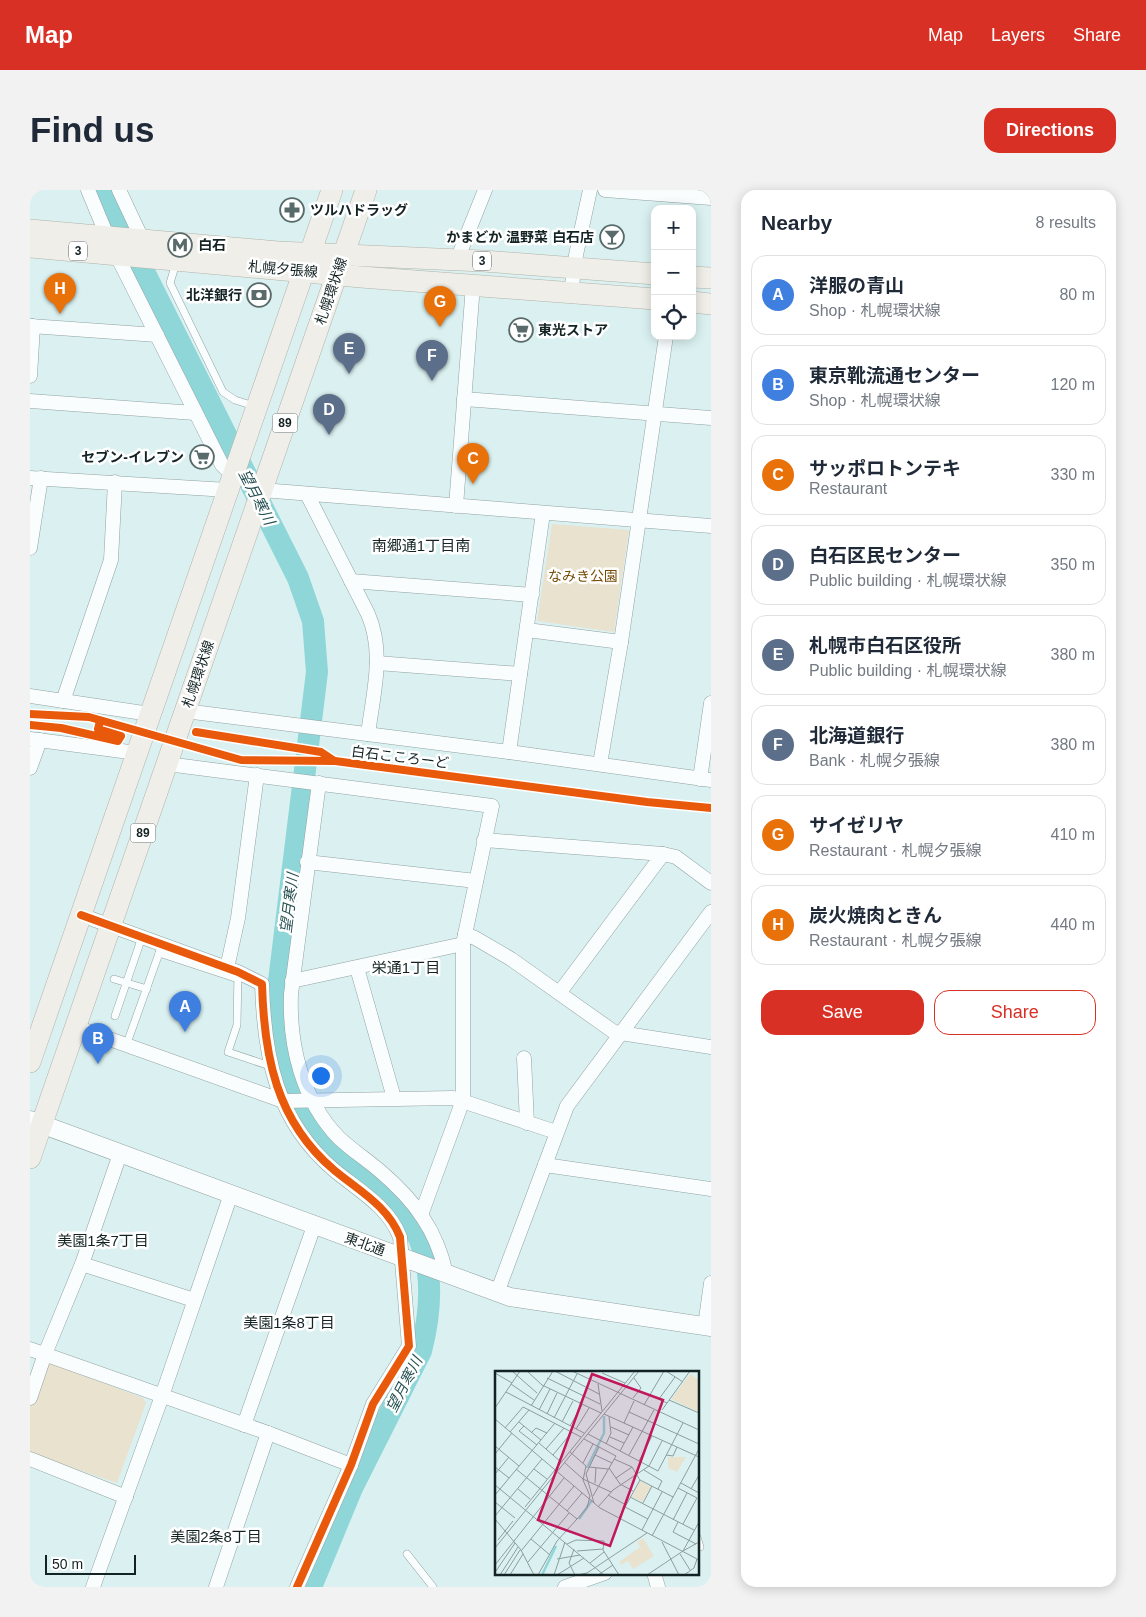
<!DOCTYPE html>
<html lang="en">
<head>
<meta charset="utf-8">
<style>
  :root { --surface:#fff; --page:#f2f2f3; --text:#1f2937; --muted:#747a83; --line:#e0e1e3; --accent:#d93025 }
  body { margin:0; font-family:Helvetica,"Noto Sans JP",sans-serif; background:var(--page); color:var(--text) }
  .controls { position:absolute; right:15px; top:15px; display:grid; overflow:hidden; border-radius:10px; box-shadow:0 2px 12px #0003 }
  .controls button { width:45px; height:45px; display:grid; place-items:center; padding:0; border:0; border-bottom:1px solid var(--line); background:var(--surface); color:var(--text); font:25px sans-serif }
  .scale { position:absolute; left:15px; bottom:12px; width:91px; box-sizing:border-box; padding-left:5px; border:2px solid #132222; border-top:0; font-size:14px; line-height:18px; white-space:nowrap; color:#132222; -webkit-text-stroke:4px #fff; paint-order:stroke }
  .you { position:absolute; left:290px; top:885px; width:18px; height:18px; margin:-12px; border:4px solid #fff; border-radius:50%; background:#1a73e8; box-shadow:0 0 0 8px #1a73e833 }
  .badge { display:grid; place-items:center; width:32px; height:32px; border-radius:50%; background:var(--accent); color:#fff; font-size:16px; font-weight:700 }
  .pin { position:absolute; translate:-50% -41px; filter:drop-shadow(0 1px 2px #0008) }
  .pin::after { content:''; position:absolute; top:26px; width:18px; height:15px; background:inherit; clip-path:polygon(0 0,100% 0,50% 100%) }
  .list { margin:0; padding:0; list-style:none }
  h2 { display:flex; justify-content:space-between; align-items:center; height:65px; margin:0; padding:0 20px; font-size:21px }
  h2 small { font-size:16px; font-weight:400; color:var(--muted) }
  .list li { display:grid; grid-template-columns:32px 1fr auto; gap:15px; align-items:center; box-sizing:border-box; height:80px; margin:0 10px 10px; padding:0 10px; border:1px solid var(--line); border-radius:15px }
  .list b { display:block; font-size:19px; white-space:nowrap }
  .list p { margin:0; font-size:16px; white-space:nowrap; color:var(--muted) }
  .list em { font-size:16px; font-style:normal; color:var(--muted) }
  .actions { display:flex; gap:10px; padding:15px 20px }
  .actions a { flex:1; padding:11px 0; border:1px solid var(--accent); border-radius:15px; text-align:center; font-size:18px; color:var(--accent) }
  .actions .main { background:var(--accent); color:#fff }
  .icon { flex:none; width:28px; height:28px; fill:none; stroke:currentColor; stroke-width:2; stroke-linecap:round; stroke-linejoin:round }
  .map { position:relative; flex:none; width:681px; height:1397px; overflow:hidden; border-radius:15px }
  header { display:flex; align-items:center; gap:30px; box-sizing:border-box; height:70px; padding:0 25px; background:var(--accent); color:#fff }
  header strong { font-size:24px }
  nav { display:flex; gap:28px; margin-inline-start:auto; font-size:18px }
  .intro { display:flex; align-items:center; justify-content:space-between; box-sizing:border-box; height:120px; padding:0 30px }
  h1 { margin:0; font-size:35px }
  .button { padding:12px 22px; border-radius:15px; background:var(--accent); color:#fff; font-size:18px; font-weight:700 }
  main { display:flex; gap:30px; padding:0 30px }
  aside { flex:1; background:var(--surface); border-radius:15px; box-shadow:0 2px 12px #0003 }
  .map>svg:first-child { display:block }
</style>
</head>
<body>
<header>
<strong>Map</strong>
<nav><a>Map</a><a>Layers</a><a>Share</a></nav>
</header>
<div class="intro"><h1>Find us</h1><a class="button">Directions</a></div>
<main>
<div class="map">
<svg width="681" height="1397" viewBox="0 0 681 1397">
  <rect width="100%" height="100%" fill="#dbf1f1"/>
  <g fill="#e8e2cf">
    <path d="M 522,334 L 599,340 L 584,442 L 507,431 Z"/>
    <path d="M 20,1172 L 113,1208 L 116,1213 L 87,1293 L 0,1263 L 0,1217 L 16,1174 Z"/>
  </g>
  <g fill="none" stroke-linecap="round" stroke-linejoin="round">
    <path stroke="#8fd6d8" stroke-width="22" d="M 73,0 L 268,388 L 283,431 L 287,482 L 247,807 C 247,856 256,906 289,945 C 306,965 329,980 349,996 C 403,1041 407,1098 391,1161 L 322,1298 L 281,1397"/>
    <g stroke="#91a2a2" stroke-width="8">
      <g id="service">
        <path d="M 146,73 L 140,93 L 193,202 L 205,210 L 224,216"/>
        <path d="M 129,763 L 205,788"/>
        <path d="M 208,782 L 207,835 L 198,862 L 240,876"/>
        <path d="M 84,789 L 117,799"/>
        <path d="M 85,826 L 112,747"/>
        <path d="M 96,856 L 132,755"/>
        <path d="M 667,1347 L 670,1357 L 667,1358"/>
        <path d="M 377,1364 L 403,1397"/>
      </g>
    </g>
    <g stroke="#91a2a2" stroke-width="15">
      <g id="minor">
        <path d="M 58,0 L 78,48"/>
        <path d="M 89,0 L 113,51"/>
        <path d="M 575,0 L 681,8"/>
        <path d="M 86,64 L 192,275 L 203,285"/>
        <path d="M 427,70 L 455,0"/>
        <path d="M 541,103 L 546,65 L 560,0"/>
        <path d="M 0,136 L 127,145"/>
        <path d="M 0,186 L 3,136"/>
        <path d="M 434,209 L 681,228"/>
        <path d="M 0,211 L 165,223"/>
        <path d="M 0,288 L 198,300"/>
        <path d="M 232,300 L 681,336"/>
        <path d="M 277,304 L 338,424 C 355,463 343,504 338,544"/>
        <path d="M 426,316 L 443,95"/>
        <path d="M 0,358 L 11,288"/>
        <path d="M 321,391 L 502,405"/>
        <path d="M 497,440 L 591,452"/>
        <path d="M 347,473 L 490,484"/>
        <path d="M 0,506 L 120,524"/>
        <path d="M 33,511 L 81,370 L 85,292"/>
        <path d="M 155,521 L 479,562 L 681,590"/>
        <path d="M 0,549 L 107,563"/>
        <path d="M 479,562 L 513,323"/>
        <path d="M 137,574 L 462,616 L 433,754 L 433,910 L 391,1025"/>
        <path d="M 570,574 L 591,452 L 636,146"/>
        <path d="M 0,578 L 10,550"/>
        <path d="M 670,589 L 681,513"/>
        <path d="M 289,593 L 261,804 C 259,855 272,910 309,948 C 322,960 337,970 350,981 C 384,1010 407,1040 416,1084"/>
        <path d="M 454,650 L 633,664 L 530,802"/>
        <path d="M 633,664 L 646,667 L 681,693"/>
        <path d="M 277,672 L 446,691"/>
        <path d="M 51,725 L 208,782 L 232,794 C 234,866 246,931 304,980 C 328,1000 358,1016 370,1047 L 379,1156 L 343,1214 L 321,1275 L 267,1397"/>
        <path d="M 435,744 L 445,748 L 481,769 L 584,842 L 681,857"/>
        <path d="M 197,778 L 208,728 L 227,585"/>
        <path d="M 327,778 L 364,908"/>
        <path d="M 262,791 L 433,754"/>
        <path d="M 46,837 L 253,911 L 423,908 L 526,942"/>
        <path d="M 494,868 L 497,933"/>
        <path d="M 515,975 L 681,999"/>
        <path d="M 52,1074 L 164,1110"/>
        <path d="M 467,1103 L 537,916 L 681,722"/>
        <path d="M 675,1136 L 681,1093"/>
        <path d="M 0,1159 L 238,1243 L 321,1275"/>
        <path d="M 0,1208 L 15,1164 L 52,1074 L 90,964"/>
        <path d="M 214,1235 L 284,1036"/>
        <path d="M 0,1269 L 96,1307"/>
        <path d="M 624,1383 L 628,1397"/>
        <path d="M 63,1397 L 132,1206 L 201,1004"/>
        <path d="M 186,1397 L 238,1243"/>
        <path d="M 535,1397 L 575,1383"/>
      </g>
    </g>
    <g stroke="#91a2a2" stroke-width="19">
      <path id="tertiary" d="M 0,930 L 480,1107 L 681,1137"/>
    </g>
    <g stroke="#b0b3aa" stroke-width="22">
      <g id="primary">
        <path d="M 0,40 L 248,62 L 453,71 L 625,84"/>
        <path d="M 0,57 L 331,87 L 625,109"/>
        <path d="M 662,87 L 681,88"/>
        <path d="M 662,112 L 681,114"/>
        <path d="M 0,872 L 302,0"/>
        <path d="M 0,968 L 336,0"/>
      </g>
    </g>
    <use href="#service" stroke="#fafdfd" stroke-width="7"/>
    <use href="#minor" stroke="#fafdfd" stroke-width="14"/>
    <use href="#tertiary" stroke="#fafdfd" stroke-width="18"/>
    <use href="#primary" stroke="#efeee8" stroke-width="21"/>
    <g stroke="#fff" stroke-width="11">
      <g id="cycleway">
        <path d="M 0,524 L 59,527 L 211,570 L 305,571 L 617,612 L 681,618"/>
        <path d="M 0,535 L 31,538 L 88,551 L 91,546 L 68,539 L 70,531"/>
        <path d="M 166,542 L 291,562 L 303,570"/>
        <path d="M 51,725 L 208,782 L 232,794 C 234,866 246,931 304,980 C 328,1000 358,1016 370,1047 L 379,1156 L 343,1214 L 321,1275 L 267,1397"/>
      </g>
    </g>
    <use href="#cycleway" stroke="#e8590c" stroke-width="8"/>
  </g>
  <defs>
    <g id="pharmacy-ring" transform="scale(1.25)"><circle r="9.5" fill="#fff" stroke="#596a6a" stroke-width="1.5"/><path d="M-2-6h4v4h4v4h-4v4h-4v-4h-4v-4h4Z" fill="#596a6a"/></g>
    <g id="bar-ring" transform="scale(1.25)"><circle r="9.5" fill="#fff" stroke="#596a6a" stroke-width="1.5"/><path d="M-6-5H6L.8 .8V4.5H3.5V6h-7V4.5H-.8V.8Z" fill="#596a6a"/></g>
    <g id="metro-ring" transform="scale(1.25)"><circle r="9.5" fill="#fff" stroke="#596a6a" stroke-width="1.5"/><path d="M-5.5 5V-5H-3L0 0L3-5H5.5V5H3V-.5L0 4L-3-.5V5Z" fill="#596a6a"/></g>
    <g id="bank-ring" transform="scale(1.25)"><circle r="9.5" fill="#fff" stroke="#596a6a" stroke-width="1.5"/><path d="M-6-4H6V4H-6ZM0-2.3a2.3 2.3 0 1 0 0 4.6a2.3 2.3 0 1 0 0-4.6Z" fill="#596a6a"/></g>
    <g id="supermarket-ring" transform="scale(1.25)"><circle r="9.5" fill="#fff" stroke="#596a6a" stroke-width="1.5"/><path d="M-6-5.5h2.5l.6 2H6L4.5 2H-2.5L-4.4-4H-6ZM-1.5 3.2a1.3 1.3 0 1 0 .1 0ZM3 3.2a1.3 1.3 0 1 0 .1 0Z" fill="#596a6a"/></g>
  </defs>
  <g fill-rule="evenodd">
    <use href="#pharmacy-ring" x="262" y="20"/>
    <use href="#bar-ring" x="582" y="47"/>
    <use href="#metro-ring" x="150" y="55"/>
    <use href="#bank-ring" x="229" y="105"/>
    <use href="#supermarket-ring" x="491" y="140"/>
    <use href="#supermarket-ring" x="172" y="267"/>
  </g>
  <g text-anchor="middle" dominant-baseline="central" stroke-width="5" stroke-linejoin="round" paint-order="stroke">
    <g fill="#fff" stroke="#5a6464" stroke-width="1">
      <rect x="39" y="51.5" width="18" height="19" rx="4"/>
      <rect x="443" y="61.5" width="18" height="19" rx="4"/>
      <rect x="242.5" y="223.5" width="25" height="19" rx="4"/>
      <rect x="100.5" y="633.5" width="25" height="19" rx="4"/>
    </g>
    <g font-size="12" font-weight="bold" fill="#132222">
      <text x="48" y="61">3</text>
      <text x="452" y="71">3</text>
      <text x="255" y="233">89</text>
      <text x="113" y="643">89</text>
    </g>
    <g font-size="14" font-weight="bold" fill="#132222" stroke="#fff" text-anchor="start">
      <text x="280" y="20">ツルハドラッグ</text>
      <text x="564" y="47" text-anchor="end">かまどか 温野菜 白石店</text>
      <text x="168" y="55">白石</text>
      <text x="212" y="105" text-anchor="end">北洋銀行</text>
      <text x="508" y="140">東光ストア</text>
      <text x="154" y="267" text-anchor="end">セブン-イレブン</text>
    </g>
    <g font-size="14" fill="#132222" stroke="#fff">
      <text transform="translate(253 79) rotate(5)">札幌夕張線</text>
      <text transform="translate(301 101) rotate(-71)">札幌環状線</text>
      <text transform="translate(168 484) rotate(-71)">札幌環状線</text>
      <text transform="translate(370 567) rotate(7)">白石こころーど</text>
      <text transform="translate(335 1054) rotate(20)">東北通</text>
    </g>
    <g font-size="14" fill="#764d06" stroke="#fff">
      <text x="553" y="386">なみき公園</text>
    </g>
    <g font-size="15" font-style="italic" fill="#275253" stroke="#fff">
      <text transform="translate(227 307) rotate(63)">望月寒川</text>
      <text transform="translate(259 713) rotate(-83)">望月寒川</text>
      <text transform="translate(374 1194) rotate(-63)">望月寒川</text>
    </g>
    <g font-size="15" fill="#132222" stroke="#fff">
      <text x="391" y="355">南郷通1丁目南</text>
      <text x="376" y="777">栄通1丁目</text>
      <text x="73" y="1050">美園1条7丁目</text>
      <text x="259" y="1132">美園1条8丁目</text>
      <text x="186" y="1346">美園2条8丁目</text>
    </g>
  </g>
  <g transform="translate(465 1181)">
    <rect width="204" height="204" fill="#dbf1f1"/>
    <path d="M 195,3 L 204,9 L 204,41 L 176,28 ZM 173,86 L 191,86 L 182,101 L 173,97 ZM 145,110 L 156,116 L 147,131 L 137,126 ZM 148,167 L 159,185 L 138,198 L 133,190 L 126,194 L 124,191 L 145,176 L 142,171 Z" fill="#e8e2cf"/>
    <path fill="none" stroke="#8fd6d8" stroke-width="2.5" d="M 92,97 L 109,62 L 109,45M 84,148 L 97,129M 47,204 L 61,175"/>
    <path fill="none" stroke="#8b9e9e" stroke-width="1" d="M 17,0 L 42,22M 32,0 L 47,14 L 106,42M 60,0 L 104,23M 77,0 L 204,59M 171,0 L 188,11M 0,2 L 17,12M 107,2 L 130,12M 52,7 L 105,33M 16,13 L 39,29M 103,13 L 107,40M 11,21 L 89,62M 155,24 L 172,32M 138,27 L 146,17 L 139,7M 164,28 L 180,6M 174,29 L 204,42M 85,33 L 92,17M 149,34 L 169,0M 36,35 L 58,0M 0,37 L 25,0M 34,39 L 86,66M 44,39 L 55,18M 167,39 L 195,0M 134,41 L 204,73M 52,43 L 62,22M 109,43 L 204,86M 59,47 L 82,3M 0,48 L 105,137 L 204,189M 24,51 L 46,69M 67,51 L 78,30M 129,52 L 139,30M 29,55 L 24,60 L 42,74M 75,55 L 87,34M 116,56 L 134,64M 10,57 L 28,36 L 34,39 L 15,61M 81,58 L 94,37M 36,62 L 41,57 L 52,62M 93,63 L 163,100 L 188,52M 115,66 L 129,72M 89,68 L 121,85 L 98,125M 44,72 L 66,91M 111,73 L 116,62 L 114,46M 0,75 L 24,95M 51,78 L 69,57M 125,80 L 138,56M 0,83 L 17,62M 58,84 L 77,61M 100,84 L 117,92M 134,84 L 159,39M 171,84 L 178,85 L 182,76M 119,88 L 137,96 L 121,107M 144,90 L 157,65M 70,92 L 88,108 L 116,121M 88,92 L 98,73M 0,96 L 14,107M 94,96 L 113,98M 137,96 L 145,109 L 178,126M 114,97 L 125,113 L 138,120M 21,98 L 82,148M 39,98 L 52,108M 149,99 L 167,110 L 163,118M 0,103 L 14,86M 100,112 L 101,97M 186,112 L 204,122M 0,114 L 109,204M 183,117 L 202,127M 23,118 L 35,128M 196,118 L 204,104M 0,124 L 60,52M 113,124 L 131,134M 135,126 L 199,159M 0,131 L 20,147M 99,132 L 91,103 L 104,76M 148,132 L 157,115M 30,136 L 140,0M 103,136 L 118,119 L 154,95 L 167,70M 130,136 L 153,148M 72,140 L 87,122M 0,145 L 47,88M 124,147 L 145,109M 0,148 L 26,179 L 39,204M 178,149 L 192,122M 183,151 L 178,161 L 201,173M 188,153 L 202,127M 147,159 L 167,121M 157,165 L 204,78M 36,168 L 55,184M 3,169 L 18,150M 167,171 L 184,204M 72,173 L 81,169 L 109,170 L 108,179 L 124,204M 0,177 L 144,0M 79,178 L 74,192 L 80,204M 26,180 L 79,115M 82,180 L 108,178M 188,180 L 204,171M 185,183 L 195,199M 62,188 L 85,184M 33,191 L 74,142M 95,192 L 109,181M 0,194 L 69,107M 1,200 L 20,172M 5,204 L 23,176M 9,204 L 25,179M 15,204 L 28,183M 43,204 L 62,170 L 92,137 L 95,125 L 88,109 L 91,95 L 75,81M 59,204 L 70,171M 62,204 L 89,187M 82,204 L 92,202 L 152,162M 103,204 L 118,194M 152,204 L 188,180 L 204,151M 189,204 L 199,197 L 202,188"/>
    <path fill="#c2185b" fill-opacity="0.15" stroke="#c2185b" stroke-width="2.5" d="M 97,3 L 168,29 L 115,175 L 43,149 Z"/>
    <rect width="204" height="204" fill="none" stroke="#132222" stroke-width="2.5"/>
  </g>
</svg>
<div class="controls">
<button>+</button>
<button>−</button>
<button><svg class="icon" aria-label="locate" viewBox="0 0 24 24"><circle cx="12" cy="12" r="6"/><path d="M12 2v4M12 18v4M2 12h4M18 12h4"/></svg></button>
</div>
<div class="scale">50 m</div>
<div class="you"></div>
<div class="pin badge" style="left:155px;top:842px;background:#3f7fe0">A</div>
<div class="pin badge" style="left:68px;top:874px;background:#3f7fe0">B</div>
<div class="pin badge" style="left:443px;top:294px;background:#e8710a">C</div>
<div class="pin badge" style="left:299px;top:245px;background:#5c6f8a">D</div>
<div class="pin badge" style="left:319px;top:184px;background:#5c6f8a">E</div>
<div class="pin badge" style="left:402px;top:191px;background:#5c6f8a">F</div>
<div class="pin badge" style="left:410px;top:137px;background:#e8710a">G</div>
<div class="pin badge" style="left:30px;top:124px;background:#e8710a">H</div>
</div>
<aside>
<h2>Nearby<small>8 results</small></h2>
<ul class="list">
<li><span class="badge" style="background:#3f7fe0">A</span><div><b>洋服の青山</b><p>Shop · 札幌環状線</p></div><em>80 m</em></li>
<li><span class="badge" style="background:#3f7fe0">B</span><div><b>東京靴流通センター</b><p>Shop · 札幌環状線</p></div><em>120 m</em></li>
<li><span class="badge" style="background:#e8710a">C</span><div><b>サッポロトンテキ</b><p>Restaurant</p></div><em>330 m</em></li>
<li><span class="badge" style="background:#5c6f8a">D</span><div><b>白石区民センター</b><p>Public building · 札幌環状線</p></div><em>350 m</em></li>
<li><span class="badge" style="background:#5c6f8a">E</span><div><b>札幌市白石区役所</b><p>Public building · 札幌環状線</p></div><em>380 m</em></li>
<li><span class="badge" style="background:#5c6f8a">F</span><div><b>北海道銀行</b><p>Bank · 札幌夕張線</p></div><em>380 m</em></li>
<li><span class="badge" style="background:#e8710a">G</span><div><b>サイゼリヤ</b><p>Restaurant · 札幌夕張線</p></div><em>410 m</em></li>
<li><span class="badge" style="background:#e8710a">H</span><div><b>炭火焼肉ときん</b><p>Restaurant · 札幌夕張線</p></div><em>440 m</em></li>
</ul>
<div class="actions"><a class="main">Save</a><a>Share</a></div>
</aside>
</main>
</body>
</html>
